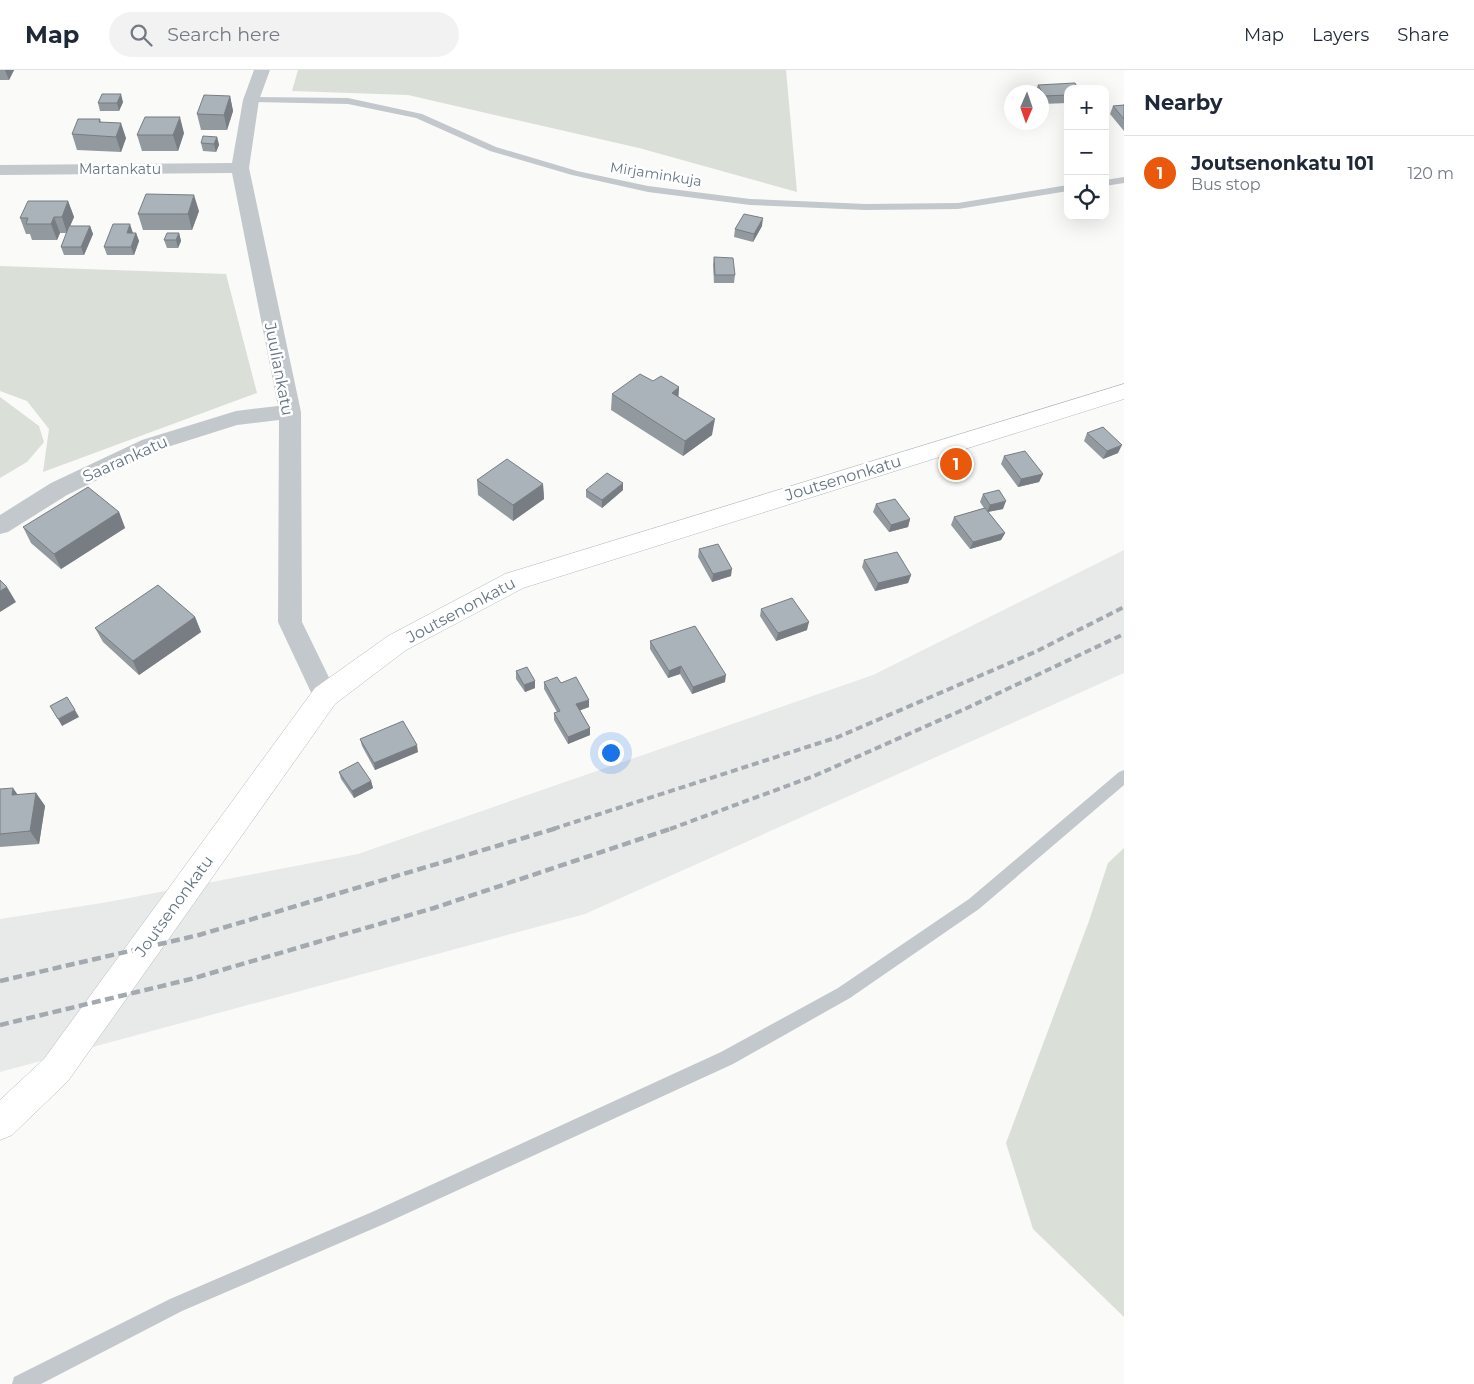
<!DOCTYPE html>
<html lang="en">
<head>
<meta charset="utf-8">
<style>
  :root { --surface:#fff; --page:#f2f2f3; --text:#1f2937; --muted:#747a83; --line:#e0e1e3; --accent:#ea580c }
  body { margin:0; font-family:Montserrat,sans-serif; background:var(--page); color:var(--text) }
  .controls { position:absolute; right:15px; top:15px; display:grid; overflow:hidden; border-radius:10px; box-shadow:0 5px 20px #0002 }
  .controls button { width:45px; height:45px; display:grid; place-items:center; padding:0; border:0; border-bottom:1px solid var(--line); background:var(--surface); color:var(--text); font:25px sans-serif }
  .compass { position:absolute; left:1004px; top:15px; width:45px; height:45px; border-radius:50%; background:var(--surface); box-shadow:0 5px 20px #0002; rotate:182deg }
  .you { position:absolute; left:610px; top:682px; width:18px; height:18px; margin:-12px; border:4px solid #fff; border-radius:50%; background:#1a73e8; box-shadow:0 0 0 8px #1a73e833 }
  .badge { display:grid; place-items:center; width:32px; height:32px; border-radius:50%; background:var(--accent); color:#fff; font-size:16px; font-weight:700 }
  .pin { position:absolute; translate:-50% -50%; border:2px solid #fff; box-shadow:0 1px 5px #0006 }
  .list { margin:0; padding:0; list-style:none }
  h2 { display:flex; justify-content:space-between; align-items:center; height:65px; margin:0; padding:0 20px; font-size:21px }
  h2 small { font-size:16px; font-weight:400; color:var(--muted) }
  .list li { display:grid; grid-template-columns:32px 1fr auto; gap:15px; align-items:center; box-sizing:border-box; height:75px; padding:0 20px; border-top:1px solid var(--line) }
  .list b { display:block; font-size:19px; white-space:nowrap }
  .list p { margin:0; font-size:16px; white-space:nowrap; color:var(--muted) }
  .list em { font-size:16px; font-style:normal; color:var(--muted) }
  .icon { flex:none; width:28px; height:28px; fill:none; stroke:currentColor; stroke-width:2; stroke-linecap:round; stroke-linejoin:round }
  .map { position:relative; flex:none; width:1124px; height:1314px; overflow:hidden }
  header { display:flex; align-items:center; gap:30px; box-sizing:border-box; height:70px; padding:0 25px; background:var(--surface); border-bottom:1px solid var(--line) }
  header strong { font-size:24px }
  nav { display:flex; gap:28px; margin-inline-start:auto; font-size:18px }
  .search { width:350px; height:45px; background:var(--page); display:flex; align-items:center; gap:12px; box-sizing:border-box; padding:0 18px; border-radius:28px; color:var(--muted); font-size:19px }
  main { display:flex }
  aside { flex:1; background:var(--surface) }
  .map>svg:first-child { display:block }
</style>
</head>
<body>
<header>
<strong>Map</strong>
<div class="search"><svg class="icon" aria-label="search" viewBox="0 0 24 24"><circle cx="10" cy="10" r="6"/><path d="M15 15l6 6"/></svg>Search here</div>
<nav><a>Map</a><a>Layers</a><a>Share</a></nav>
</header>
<main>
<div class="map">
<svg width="1124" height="1314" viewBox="0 0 1124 1314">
  <rect width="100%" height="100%" fill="#fafaf8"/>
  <path fill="#e8e9e9" d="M 1124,480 L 1124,603 L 585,844 L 0,1002 L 0,849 L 108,832 L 358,784 L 873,605 Z"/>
  <g fill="#dadfd7">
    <path d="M 298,0 L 786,0 L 797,122 L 639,78 L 408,25 L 292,21 Z"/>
    <path d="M 0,196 L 226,204 L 257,323 L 43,402 L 49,359 L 27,331 L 0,321 Z"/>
    <path d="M 0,327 L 39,356 L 44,372 L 27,392 L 0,408 Z"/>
    <path d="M 1124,778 L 1124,1247 L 1033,1159 L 1006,1073 L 1089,851 L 1108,793 Z"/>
  </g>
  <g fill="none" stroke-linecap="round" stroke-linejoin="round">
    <g stroke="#b3babf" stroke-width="1">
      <path id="secondary" d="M 1124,314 L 1124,329 L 523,518 L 406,580 L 335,634 L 68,1011 L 12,1065 L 0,1070 L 0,1030 L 44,989 L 315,618 L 388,566 L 505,504 Z"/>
    </g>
    <g fill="#c3c8cc" fill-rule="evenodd">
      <path d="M 251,27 L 348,28 L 422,44 L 496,77 L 577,101 L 648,116 L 750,129 L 866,134 L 958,133 L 1068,115 L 1068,121 L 958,139 L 866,140 L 750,135 L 648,122 L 572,105 L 490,81 L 416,48 L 348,34 L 248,32 L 248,28 Z"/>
      <path d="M 1124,107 L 1124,113 L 1105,116 L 1105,110 Z"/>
      <path d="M 1124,700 L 1124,715 L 979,839 L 850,928 L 733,994 L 384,1154 L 182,1241 L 41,1314 L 12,1314 L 14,1307 L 170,1229 L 372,1142 L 721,982 L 838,918 L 969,829 L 1119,702 Z"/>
    </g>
    <path fill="#c3c8cc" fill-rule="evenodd" d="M 254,0 L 270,0 L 259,30 L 249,98 L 301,342 L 302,552 L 338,626 L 334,633 L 325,636 L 316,633 L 278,552 L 279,350 L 237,355 L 158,380 L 67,425 L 8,462 L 0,464 L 0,445 L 51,413 L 142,370 L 236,341 L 278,336 L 232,103 L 0,105 L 0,95 L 232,93 L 243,30 Z"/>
    <use href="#secondary" fill="#fff" fill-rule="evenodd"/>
    <g stroke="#a2aab0" stroke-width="4" stroke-dasharray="7 4" stroke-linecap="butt">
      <path d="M 553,759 L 838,667 L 1035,582 L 1124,537"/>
      <path d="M 670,759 L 814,706 L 967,638 L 1124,564"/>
    </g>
    <g stroke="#a2aab0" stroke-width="4.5" stroke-dasharray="9 4.5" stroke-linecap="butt">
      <path d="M 0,911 L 199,865 L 557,758"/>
      <path d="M 0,955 L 191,909 L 434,838 L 673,758"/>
    </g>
  </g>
  <g fill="#929a9f">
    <path d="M 0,0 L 14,0 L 9,10 L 0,10 Z"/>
    <path d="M 1038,15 L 1068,19 L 1068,33 L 1042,34 L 1042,22 L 1035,22 Z"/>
    <path d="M 230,26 L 233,41 L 227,60 L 201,60 L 197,44 Z"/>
    <path d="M 123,32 L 119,41 L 100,41 L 98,33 Z"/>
    <path d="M 1124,35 L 1124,61 L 1110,44 L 1113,36 Z"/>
    <path d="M 100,49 L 101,52 L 126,68 L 121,82 L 77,80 L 72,64 Z"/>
    <path d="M 184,63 L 178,81 L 142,81 L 137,65 Z"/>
    <path d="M 217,67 L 219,75 L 216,82 L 203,81 L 201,73 Z"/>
    <path d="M 68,131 L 74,147 L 70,156 L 90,156 L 93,164 L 84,185 L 64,185 L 61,177 L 67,163 L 60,163 L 57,170 L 32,170 L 30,164 L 26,164 L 20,148 Z"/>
    <path d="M 199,141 L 192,160 L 143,160 L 138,144 Z"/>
    <path d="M 762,156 L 753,172 L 734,167 L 735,159 Z"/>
    <path d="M 132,163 L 136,163 L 139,171 L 134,185 L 107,185 L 104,177 L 133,163 Z"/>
    <path d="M 179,163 L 181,171 L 178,178 L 167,178 L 164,170 Z"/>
    <path d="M 714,187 L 735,205 L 734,213 L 714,213 L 713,195 Z"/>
    <path d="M 653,311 L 679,317 L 678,327 L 712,365 L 683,386 L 611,340 L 612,324 Z"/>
    <path d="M 1087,363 L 1118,383 L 1103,389 L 1084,371 Z"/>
    <path d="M 1004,386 L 1043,404 L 1039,412 L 1018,417 L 1001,394 Z"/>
    <path d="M 477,410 L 543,414 L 544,429 L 513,451 L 478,425 Z"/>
    <path d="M 586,420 L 623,420 L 602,438 L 586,427 Z"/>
    <path d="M 983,424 L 1003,439 L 988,442 L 1005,463 L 1001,470 L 970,479 L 951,455 L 954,447 L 984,438 L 980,432 Z"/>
    <path d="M 876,434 L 910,449 L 908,457 L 889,462 L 873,442 Z"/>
    <path d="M 119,442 L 125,458 L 61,499 L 31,473 L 23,457 Z"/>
    <path d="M 699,479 L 731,506 L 712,512 L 698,487 Z"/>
    <path d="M 864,490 L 911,505 L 908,513 L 875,521 L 862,497 Z"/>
    <path d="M 761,539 L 807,560 L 776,571 L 760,546 Z"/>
    <path d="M 195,547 L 201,562 L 139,605 L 103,572 L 95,558 Z"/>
    <path d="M 650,571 L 725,612 L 692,624 L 680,604 L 668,608 L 650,579 Z"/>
    <path d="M 516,601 L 535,611 L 535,618 L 525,622 L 516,609 Z"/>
    <path d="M 544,612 L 561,613 L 589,637 L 580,640 L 590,658 L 590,665 L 568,674 L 554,650 L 554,643 L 557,642 L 544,619 Z"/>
    <path d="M 360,669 L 418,682 L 375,700 L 362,676 Z"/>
    <path d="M 339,702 L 371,711 L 373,718 L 354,728 L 341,709 Z"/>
    <path d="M 0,719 L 18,725 L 36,723 L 45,736 L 39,774 L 0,777 Z"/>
  </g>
  <g fill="#777d82">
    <path d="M 5,0 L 14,0 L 9,10 Z"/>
    <path d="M 121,24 L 123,32 L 119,41 L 117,33 Z"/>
    <path d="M 230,26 L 233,41 L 227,60 L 224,45 Z"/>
    <path d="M 180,47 L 184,63 L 178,81 L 173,65 Z"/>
    <path d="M 121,53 L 126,68 L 121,82 L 116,67 Z"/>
    <path d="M 217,67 L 219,75 L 216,82 L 214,74 Z"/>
    <path d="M 194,125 L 199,141 L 192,160 L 188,144 Z"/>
    <path d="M 68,131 L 74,147 L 67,163 L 62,147 Z"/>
    <path d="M 54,147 L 60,163 L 57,170 L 51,154 Z"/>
    <path d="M 763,148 L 762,156 L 753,172 L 754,164 Z"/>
    <path d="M 130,154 L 133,163 L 129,171 L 127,163 Z"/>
    <path d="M 90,156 L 93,164 L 84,185 L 81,177 Z"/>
    <path d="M 136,163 L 139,171 L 134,185 L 131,177 Z"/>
    <path d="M 179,163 L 181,171 L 178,178 L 176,170 Z"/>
    <path d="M 679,317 L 678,333 L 672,323 Z"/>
    <path d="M 715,349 L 712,365 L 683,386 L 685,371 Z"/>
    <path d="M 1122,375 L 1118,383 L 1103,389 L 1107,381 Z"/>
    <path d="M 1043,404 L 1039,412 L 1018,417 L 1021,409 Z"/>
    <path d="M 623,413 L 623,420 L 602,438 L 602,430 Z"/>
    <path d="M 543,414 L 544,429 L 513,451 L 513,435 Z"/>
    <path d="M 1006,431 L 1003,439 L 987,442 L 990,435 Z"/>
    <path d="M 119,442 L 125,458 L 61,499 L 54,484 Z"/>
    <path d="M 910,449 L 908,457 L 889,462 L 891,455 Z"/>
    <path d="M 1005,463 L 1001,470 L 970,479 L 973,472 Z"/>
    <path d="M 732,499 L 731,506 L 712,512 L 713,504 Z"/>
    <path d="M 911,505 L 908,513 L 875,521 L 878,513 Z"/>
    <path d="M 7,517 L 16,532 L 0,542 L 0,521 Z"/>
    <path d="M 195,547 L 201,562 L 139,605 L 133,591 Z"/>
    <path d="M 809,552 L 807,560 L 776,571 L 778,563 Z"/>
    <path d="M 681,596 L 680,604 L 668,608 L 669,601 Z"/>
    <path d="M 726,605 L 725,612 L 692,624 L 693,617 Z"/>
    <path d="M 535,611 L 535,618 L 525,622 L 524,615 Z"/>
    <path d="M 589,630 L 589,637 L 576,642 L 576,634 Z"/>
    <path d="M 75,640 L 79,647 L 62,656 L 58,649 Z"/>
    <path d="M 590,658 L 590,665 L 568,674 L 568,667 Z"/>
    <path d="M 417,675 L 418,682 L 375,700 L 374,693 Z"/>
    <path d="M 371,711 L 373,718 L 354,728 L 352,721 Z"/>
    <path d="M 13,718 L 23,732 L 12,725 Z"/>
    <path d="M 36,723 L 45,736 L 39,774 L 30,761 Z"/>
  </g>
  <g fill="#aab3b9" stroke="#777d82">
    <path d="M 1075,13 L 1078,19 L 1068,19 L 1068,25 L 1044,26 L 1038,15 Z"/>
    <path d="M 102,24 L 121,24 L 117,33 L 98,33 Z"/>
    <path d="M 204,25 L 230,26 L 224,45 L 197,44 Z"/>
    <path d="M 1124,35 L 1124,49 L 1113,36 Z"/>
    <path d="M 145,47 L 180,47 L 173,65 L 137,65 Z"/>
    <path d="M 78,49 L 100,49 L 99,52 L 121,53 L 116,67 L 72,64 Z"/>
    <path d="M 203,66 L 217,67 L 214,74 L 201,73 Z"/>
    <path d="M 146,124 L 194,125 L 188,144 L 138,144 Z"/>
    <path d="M 28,131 L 68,131 L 62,147 L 54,147 L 51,154 L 26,154 L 28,148 L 20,148 Z"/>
    <path d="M 744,144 L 763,148 L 754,164 L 735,159 Z"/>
    <path d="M 113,154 L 130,154 L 127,163 L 136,163 L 131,177 L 104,177 Z"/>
    <path d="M 69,156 L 90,156 L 81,177 L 61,177 Z"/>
    <path d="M 167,163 L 179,163 L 176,170 L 164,170 Z"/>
    <path d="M 714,187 L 733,188 L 735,205 L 715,205 Z"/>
    <path d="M 640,304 L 653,311 L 661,306 L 679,317 L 672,323 L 715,349 L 685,371 L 612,324 Z"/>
    <path d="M 1103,357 L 1122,375 L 1107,381 L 1087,363 Z"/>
    <path d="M 1025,381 L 1043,404 L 1021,409 L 1004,386 Z"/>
    <path d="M 507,389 L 543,414 L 513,435 L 477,410 Z"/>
    <path d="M 607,403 L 623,413 L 602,430 L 586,420 Z"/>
    <path d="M 88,417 L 119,442 L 54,484 L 23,457 Z"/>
    <path d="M 999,420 L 1006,431 L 990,435 L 983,424 Z"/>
    <path d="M 895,429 L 910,449 L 891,455 L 876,434 Z"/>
    <path d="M 985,438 L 1005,463 L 973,472 L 954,447 Z"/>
    <path d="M 718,474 L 732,499 L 713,504 L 699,479 Z"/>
    <path d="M 897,482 L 911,505 L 878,513 L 864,490 Z"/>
    <path d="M 0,510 L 7,517 L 0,521 Z"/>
    <path d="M 158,515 L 195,547 L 133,591 L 95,558 Z"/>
    <path d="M 792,528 L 809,552 L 778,563 L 761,539 Z"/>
    <path d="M 695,556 L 726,605 L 693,617 L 681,596 L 669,601 L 650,571 Z"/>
    <path d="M 527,597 L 535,611 L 524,615 L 516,601 Z"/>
    <path d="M 557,607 L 561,613 L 576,607 L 589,630 L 576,634 L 590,658 L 568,667 L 554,643 L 560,641 L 544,612 Z"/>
    <path d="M 67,627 L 75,640 L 58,649 L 50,636 Z"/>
    <path d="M 403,651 L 417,675 L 374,693 L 360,669 Z"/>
    <path d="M 358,692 L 371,711 L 352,721 L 339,702 Z"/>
    <path d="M 13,718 L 12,725 L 36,723 L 30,761 L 0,764 L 0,719 Z"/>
  </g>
  <g text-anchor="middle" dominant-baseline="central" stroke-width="5" stroke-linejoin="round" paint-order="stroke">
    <g font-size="14" fill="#657683" stroke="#fff">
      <text x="120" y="99">Martankatu</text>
      <text transform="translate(656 104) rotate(9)">Mirjaminkuja</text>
    </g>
    <g font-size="16" fill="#657683" stroke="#fff">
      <text transform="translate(279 299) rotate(79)">Juuliankatu</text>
      <text transform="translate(125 389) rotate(-24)">Saarankatu</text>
      <text transform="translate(843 408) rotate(-17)">Joutsenonkatu</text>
      <text transform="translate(461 540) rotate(-28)">Joutsenonkatu</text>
      <text transform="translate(174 836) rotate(-54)">Joutsenonkatu</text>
    </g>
  </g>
</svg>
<div class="controls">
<button>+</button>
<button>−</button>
<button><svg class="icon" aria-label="locate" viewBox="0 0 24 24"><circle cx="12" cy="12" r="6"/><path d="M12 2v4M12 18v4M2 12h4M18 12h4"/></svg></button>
</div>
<svg class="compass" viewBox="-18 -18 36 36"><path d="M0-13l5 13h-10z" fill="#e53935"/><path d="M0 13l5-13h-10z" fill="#747a83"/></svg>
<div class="you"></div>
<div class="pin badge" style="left:956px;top:394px">1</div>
</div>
<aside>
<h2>Nearby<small></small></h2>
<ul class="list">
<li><span class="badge">1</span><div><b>Joutsenonkatu 101</b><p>Bus stop</p></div><em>120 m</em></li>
</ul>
</aside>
</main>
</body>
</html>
